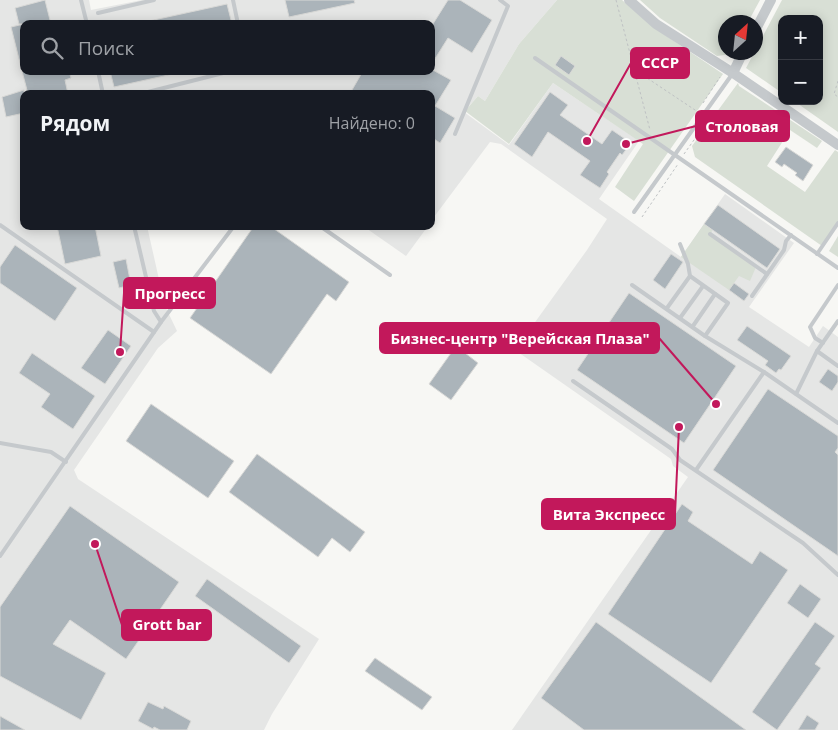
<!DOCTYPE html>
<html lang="ru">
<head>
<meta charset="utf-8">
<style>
  :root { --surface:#171b24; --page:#20242c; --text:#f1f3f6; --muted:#9ea1a6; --line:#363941 }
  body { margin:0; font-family:"Open Sans",sans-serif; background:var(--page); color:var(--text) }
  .controls { position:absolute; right:15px; top:15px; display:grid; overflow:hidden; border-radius:10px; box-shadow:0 2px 12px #0003 }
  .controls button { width:45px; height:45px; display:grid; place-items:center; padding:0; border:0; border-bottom:1px solid var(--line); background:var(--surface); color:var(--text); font:25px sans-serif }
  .compass { position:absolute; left:718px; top:15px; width:45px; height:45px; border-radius:50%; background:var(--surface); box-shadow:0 2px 12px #0003; rotate:27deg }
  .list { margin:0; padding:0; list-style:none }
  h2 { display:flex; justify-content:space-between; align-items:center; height:65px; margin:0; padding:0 20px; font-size:21px }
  h2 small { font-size:16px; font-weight:400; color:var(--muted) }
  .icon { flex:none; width:28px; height:28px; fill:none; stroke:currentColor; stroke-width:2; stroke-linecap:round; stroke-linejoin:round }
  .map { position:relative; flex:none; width:838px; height:730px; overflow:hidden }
  .search { position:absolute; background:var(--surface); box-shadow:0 2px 12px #0003; left:20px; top:20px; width:415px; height:55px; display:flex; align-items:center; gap:12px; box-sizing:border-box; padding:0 18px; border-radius:10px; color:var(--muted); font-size:19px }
  .panel { position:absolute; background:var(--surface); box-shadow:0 2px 12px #0003; left:20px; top:90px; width:415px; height:140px; border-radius:10px }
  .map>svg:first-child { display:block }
</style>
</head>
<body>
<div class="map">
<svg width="838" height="730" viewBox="0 0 838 730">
  <rect width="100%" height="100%" fill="#f7f7f4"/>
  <g fill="#e5e6e5" fill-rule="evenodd">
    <path d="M 0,0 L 89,0 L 91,10 L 142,0 L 557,0 L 519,44 L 485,101 L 478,96 L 464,112 L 509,145 L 553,83 L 639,141 L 599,199 L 681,257 L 725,194 L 794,243 L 749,307 L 809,347 L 823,326 L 838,337 L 838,730 L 512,730 L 688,477 L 673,466 L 671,459 L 515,350 L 587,250 L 607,219 L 501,144 L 490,142 L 431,221 L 431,94 L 24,94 L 24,226 L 147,226 L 165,306 L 177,331 L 158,348 L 74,470 L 78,479 L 319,639 L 272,714 L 264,730 L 0,730 ZM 24,24 L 431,24 L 431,71 L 24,71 Z"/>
    <path d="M 363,226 L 428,226 L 406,256 Z"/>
  </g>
  <g fill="#d8dfd5">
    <path d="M 557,0 L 622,0 L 653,27 L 723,74 L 634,201 L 615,187 L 643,144 L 553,83 L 509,144 L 465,111 L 478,96 L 485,101 L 519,44 Z"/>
    <path d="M 640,0 L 760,0 L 748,22 L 726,22 L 726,52 L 733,53 L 732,54 L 717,56 L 660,18 Z"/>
    <path d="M 782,0 L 838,0 L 838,132 L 794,101 L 819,101 L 819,19 L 782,19 L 782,93 L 746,68 Z"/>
    <path d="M 738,83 L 739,86 L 822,141 L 817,148 L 790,130 L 767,166 L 805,192 L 835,150 L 838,152 L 838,223 L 822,246 L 695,157 L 692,146 Z"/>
    <path d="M 704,224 L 712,230 L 711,235 L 756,267 L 750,281 L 739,276 L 729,290 L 681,257 Z"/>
    <path d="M 838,236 L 838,257 L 829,251 Z"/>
  </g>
  <g fill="#abb4ba" stroke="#d9d9d7">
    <path d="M 45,0 L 51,24 L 19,24 L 15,8 Z"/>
    <path d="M 285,0 L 354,0 L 355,3 L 289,17 Z"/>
    <path d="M 448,0 L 460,0 L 492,20 L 472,53 L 448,38 L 431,65 L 431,27 Z"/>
    <path d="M 227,4 L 232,24 L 150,24 L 149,21 Z"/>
    <path d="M 24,24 L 24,67 L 21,67 L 11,27 Z"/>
    <path d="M 561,56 L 575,66 L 569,75 L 555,65 Z"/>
    <path d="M 431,69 L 451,80 L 435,106 L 455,118 L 440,143 L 431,137 L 431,94 L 358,94 L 352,90 L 363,71 L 431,71 Z"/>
    <path d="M 22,71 L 69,71 L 71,78 L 65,80 L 68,94 L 28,94 Z"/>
    <path d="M 110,71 L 173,71 L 173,74 L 114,87 Z"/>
    <path d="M 24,90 L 24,113 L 6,117 L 2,97 Z"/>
    <path d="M 550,92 L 568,105 L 560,115 L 602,144 L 612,130 L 631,143 L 622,155 L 620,153 L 607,172 L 609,174 L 600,188 L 580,175 L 590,161 L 548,132 L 532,157 L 514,144 Z"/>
    <path d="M 786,147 L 813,165 L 803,181 L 795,175 L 797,173 L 784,164 L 782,167 L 775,162 Z"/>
    <path d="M 718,205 L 780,249 L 767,268 L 704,224 Z"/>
    <path d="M 57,226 L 95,226 L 101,256 L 65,264 Z"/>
    <path d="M 254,226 L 270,226 L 349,282 L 336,301 L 327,294 L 271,374 L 190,318 Z"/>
    <path d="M 15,245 L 77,288 L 55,321 L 0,283 L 0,267 Z"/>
    <path d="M 671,254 L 683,262 L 665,289 L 653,280 Z"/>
    <path d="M 126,259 L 131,285 L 119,288 L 113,262 Z"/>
    <path d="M 734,283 L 749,294 L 744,301 L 729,290 Z"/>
    <path d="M 629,293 L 736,366 L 684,443 L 577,370 Z"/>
    <path d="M 747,326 L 791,356 L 781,370 L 779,369 L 776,373 L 765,365 L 768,361 L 737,340 Z"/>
    <path d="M 108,330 L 131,346 L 105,384 L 81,368 Z"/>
    <path d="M 456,346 L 478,363 L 451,400 L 429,384 Z"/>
    <path d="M 32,353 L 95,396 L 73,429 L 41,407 L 50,394 L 19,373 Z"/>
    <path d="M 828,369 L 838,376 L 838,382 L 832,391 L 819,382 Z"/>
    <path d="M 768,389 L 838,436 L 838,448 L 835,452 L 838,455 L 838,556 L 713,470 Z"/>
    <path d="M 151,404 L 234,461 L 208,498 L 126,441 Z"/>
    <path d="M 257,454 L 365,532 L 350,552 L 332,538 L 318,557 L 229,492 Z"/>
    <path d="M 682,504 L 693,512 L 688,521 L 752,564 L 760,551 L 788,570 L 711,683 L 608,614 Z"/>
    <path d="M 70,506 L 179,582 L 126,659 L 70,620 L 53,644 L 106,673 L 81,720 L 0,676 L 0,607 Z"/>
    <path d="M 207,579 L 301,646 L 289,663 L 195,596 Z"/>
    <path d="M 800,584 L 821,599 L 808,618 L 787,603 Z"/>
    <path d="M 596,622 L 746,730 L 584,730 L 541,698 Z"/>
    <path d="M 815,622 L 835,636 L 815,664 L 821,668 L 777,730 L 752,712 Z"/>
    <path d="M 375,658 L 432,697 L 422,710 L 365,671 Z"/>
    <path d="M 148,702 L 163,709 L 164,706 L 191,721 L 187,730 L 160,730 L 154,727 L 153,729 L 138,721 Z"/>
    <path d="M 807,715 L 819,723 L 815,730 L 798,730 Z"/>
    <path d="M 0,716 L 25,730 L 0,730 Z"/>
  </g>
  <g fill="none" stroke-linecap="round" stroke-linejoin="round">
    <g stroke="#bec1c3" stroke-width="1" stroke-dasharray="2.5 2.5" stroke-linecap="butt">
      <path d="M 616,0 L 650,130"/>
      <path d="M 756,45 L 760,37"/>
      <path d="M 635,70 L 698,112"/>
      <path d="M 838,81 L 834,94 L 838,97"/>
      <path d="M 703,103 L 720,77"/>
      <path d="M 684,154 L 709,119"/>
      <path d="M 642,217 L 678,164"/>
    </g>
    <g stroke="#c5c9cc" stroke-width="4">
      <path d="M 81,0 L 87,24"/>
      <path d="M 233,0 L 238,24"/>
      <path d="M 98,13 L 154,0"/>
      <path d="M 535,58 L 838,268"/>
      <path d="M 98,71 L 103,94"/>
      <path d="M 140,94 L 231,71"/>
      <path d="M 455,134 L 508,6 L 500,0"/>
      <path d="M 634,212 L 733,73"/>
      <path d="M 0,225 L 154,332"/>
      <path d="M 134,226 L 154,311 L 161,322"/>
      <path d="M 320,226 L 390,275"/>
      <path d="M 710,234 L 767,274"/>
      <path d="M 680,244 L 688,264 L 690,276 L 728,303 L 705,336"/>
      <path d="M 817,254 L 838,223"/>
      <path d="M 632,285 L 705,336 L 764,372 L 696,470"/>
      <path d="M 752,296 L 784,250 L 786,241 L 791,235"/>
      <path d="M 667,308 L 690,276"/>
      <path d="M 680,318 L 703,286"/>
      <path d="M 838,321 L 817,351 L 838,366"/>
      <path d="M 693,326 L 715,294"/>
      <path d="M 823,343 L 815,338 L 810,327 L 838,285"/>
      <path d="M 764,372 L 838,423"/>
      <path d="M 573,381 L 672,449 L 680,460 L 803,543 L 838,575"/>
      <path d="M 796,394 L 817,351"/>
      <path d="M 0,443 L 51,452 L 66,462"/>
      <path d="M 0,556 L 161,322 L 234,226"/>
    </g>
    <g stroke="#c5c9cc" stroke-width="10">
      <path d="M 629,0 L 656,24 L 733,73 L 838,145"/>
      <path d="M 756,29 L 771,0"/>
      <path d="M 733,73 L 743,52"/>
    </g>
  </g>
  <path fill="none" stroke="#c2185b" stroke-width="2" d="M587 141L631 63M626 144L696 126M120 352L124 293M716 404L659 338M679 427L675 514M95 544L122 625"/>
  <g fill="#c2185b" stroke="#fff" stroke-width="2">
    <circle cx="587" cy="141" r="5"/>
    <circle cx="626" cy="144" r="5"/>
    <circle cx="120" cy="352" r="5"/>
    <circle cx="716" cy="404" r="5"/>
    <circle cx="679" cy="427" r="5"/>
    <circle cx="95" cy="544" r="5"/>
  </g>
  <g fill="#c2185b" stroke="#c2185b" stroke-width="2">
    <rect x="631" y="48" width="58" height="30" rx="5"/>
    <rect x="696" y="111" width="93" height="30" rx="5"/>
    <rect x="124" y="278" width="91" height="30" rx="5"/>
    <rect x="380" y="323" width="279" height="30" rx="5"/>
    <rect x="542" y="499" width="133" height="30" rx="5"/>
    <rect x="122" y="610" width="89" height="30" rx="5"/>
  </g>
  <g font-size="15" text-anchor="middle" font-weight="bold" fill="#fff">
    <text x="660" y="68">СССР</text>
    <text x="742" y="132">Столовая</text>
    <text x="170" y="299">Прогресс</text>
    <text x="520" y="344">Бизнес-центр "Верейская Плаза"</text>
    <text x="609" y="520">Вита Экспресс</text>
    <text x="167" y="630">Grott bar</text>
  </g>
</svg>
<div class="controls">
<button>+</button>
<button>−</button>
</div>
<svg class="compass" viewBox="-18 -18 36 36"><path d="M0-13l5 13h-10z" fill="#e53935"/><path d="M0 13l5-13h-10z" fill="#9ea1a6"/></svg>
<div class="search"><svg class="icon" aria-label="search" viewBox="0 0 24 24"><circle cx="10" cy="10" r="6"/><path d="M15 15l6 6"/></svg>Поиск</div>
<section class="panel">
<h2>Рядом<small>Найдено: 0</small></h2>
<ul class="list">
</ul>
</section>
</div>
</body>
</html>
